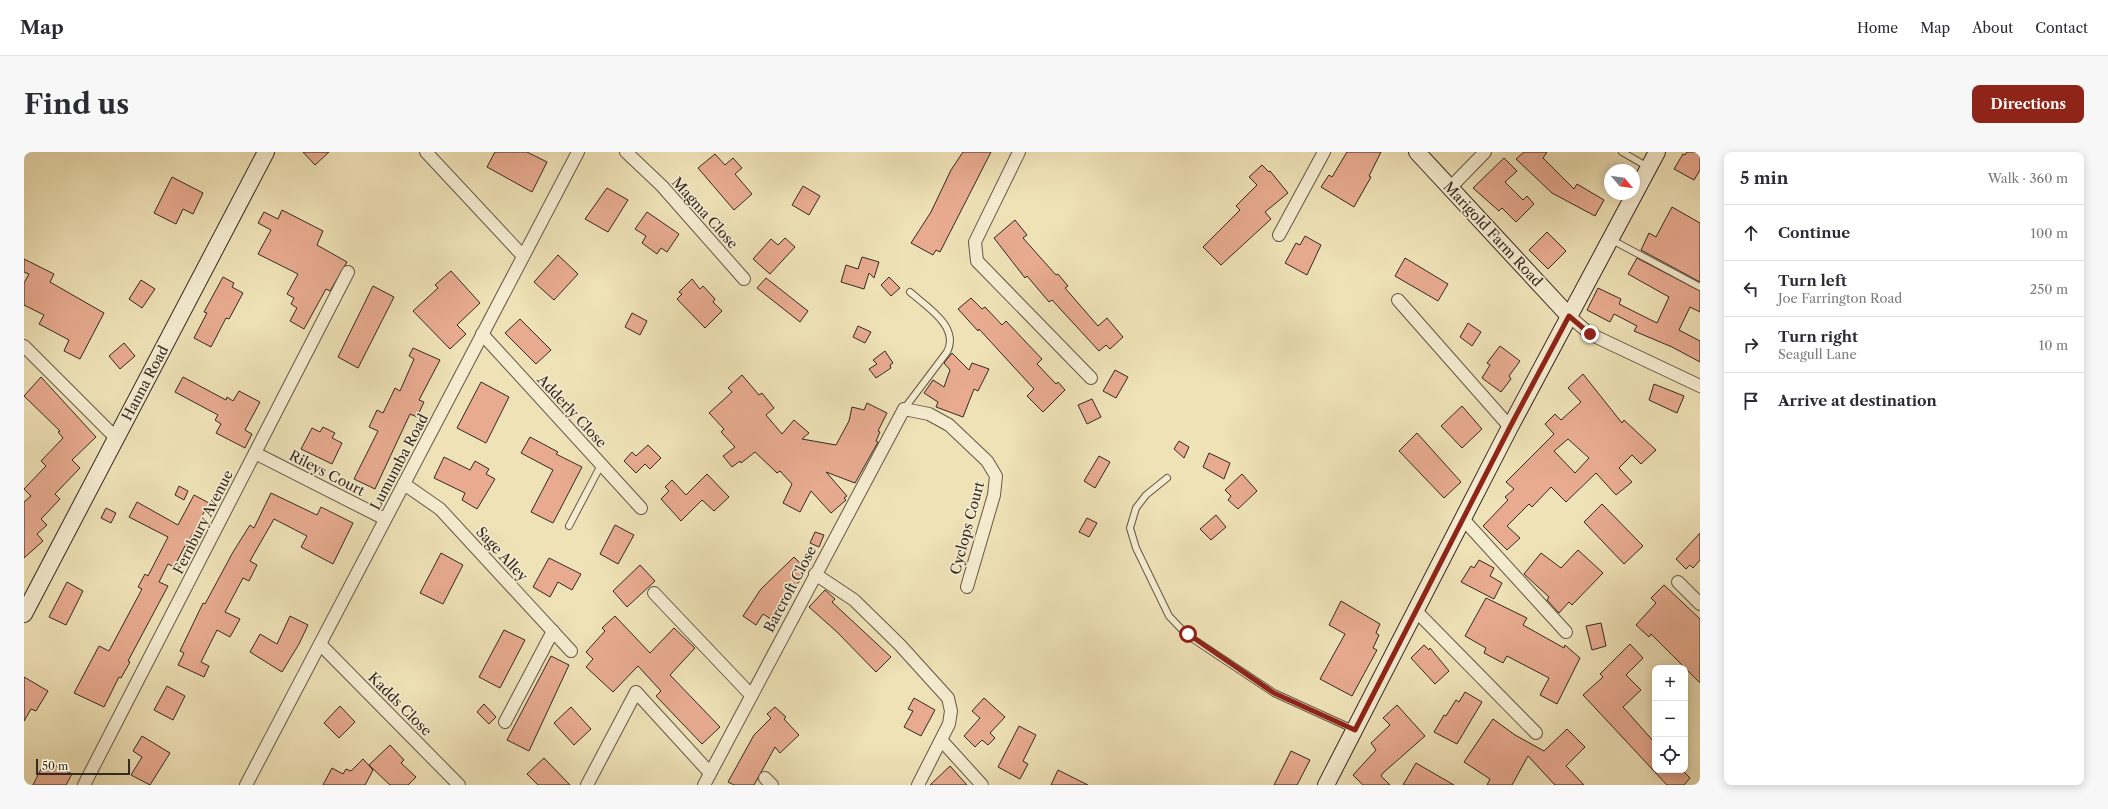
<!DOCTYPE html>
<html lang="en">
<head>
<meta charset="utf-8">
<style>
  :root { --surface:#fff; --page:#f7f7f7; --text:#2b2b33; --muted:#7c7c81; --line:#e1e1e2; --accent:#8f2418 }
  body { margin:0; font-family:"Libre Caslon Text",serif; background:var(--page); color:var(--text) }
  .controls { position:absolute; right:12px; bottom:12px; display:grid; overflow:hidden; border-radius:8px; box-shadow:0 2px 10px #0003 }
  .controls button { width:36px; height:36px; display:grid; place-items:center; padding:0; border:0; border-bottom:1px solid var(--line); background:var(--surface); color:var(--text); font:20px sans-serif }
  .compass { position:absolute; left:1580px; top:12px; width:36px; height:36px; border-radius:50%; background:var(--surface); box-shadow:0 2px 10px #0003; rotate:119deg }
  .scale { position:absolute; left:12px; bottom:10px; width:94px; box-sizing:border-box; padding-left:4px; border:2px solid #352923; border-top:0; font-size:11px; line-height:14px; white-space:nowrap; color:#352923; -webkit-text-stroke:3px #f5ecd0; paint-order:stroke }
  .stop { position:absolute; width:12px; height:12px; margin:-9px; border:3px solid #8f2418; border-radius:50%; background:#fff }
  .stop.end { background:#8f2418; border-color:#fff; box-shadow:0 1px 4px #0008 }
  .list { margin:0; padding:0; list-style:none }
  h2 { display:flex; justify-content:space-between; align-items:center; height:52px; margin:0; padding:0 16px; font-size:17px }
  h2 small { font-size:13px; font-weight:400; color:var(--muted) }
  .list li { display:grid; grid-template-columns:26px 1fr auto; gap:12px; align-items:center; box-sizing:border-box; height:56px; padding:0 16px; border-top:1px solid var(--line) }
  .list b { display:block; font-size:15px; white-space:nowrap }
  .list p { margin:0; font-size:13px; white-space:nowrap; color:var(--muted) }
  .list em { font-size:13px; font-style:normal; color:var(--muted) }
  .icon { flex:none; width:22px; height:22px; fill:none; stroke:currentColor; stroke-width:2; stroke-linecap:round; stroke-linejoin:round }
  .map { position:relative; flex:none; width:1676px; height:633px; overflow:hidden; border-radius:8px }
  header { display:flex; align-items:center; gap:24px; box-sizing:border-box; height:56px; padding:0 20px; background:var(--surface); border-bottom:1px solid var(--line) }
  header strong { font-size:19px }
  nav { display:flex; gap:22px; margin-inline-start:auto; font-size:14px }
  .intro { display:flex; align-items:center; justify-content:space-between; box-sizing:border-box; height:96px; padding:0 24px }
  h1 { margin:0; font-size:28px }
  .button { padding:10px 18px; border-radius:8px; background:var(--accent); color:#fff; font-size:14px; font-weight:700 }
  main { display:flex; gap:24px; padding:0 24px }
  aside { flex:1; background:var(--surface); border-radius:8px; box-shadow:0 2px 10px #0003 }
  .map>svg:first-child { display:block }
</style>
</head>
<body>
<header>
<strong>Map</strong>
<nav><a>Home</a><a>Map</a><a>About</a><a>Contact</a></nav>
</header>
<div class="intro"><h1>Find us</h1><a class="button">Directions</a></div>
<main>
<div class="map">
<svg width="1676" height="633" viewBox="0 0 1676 633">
  <rect width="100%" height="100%" fill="#efe2b7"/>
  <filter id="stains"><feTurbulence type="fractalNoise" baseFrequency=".005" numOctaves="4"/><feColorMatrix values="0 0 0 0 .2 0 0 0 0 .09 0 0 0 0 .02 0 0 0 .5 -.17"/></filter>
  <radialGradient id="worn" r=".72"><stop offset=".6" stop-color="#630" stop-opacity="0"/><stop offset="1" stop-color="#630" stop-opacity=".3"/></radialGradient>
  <g fill="#e8ab90" stroke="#352923" fill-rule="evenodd">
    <path d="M 279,0 L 305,0 L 291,13 Z"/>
    <path d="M 471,0 L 503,0 L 523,10 L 508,40 L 463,15 Z"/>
    <path d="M 939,0 L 967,0 L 916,100 L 912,98 L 909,103 L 887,91 L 907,60 L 927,18 Z"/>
    <path d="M 1323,0 L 1357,0 L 1345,24 L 1347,25 L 1330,55 L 1297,35 L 1305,23 L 1308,25 Z"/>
    <path d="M 1500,0 L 1523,0 L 1519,6 L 1550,37 L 1553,32 L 1580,48 L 1571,64 L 1528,41 L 1492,7 Z"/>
    <path d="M 1663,0 L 1676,0 L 1676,18 L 1670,28 L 1650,17 L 1659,2 L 1661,3 Z"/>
    <path d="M 691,2 L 701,13 L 709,6 L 718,16 L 711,22 L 728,42 L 710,58 L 674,16 Z"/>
    <path d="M 1480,6 L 1493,19 L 1481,30 L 1499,48 L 1503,44 L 1510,52 L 1492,70 L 1478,56 L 1475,59 L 1449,36 Z"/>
    <path d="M 1238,13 L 1245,20 L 1246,19 L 1264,41 L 1241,60 L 1247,67 L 1197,113 L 1179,95 L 1216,58 L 1212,54 L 1233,33 L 1225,25 Z"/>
    <path d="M 148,25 L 179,41 L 169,62 L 159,57 L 152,72 L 130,61 Z"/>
    <path d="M 779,34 L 796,44 L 785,63 L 768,53 Z"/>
    <path d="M 583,36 L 604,48 L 584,80 L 561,67 Z"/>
    <path d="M 1648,55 L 1676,71 L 1676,130 L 1617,98 L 1625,81 L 1632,85 Z"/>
    <path d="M 258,58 L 299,79 L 293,93 L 323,110 L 306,139 L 302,137 L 280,177 L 266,169 L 273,156 L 267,152 L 270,146 L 263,142 L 274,122 L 234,102 L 247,78 L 234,71 L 240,60 L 254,67 Z"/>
    <path d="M 623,60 L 655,82 L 643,100 L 637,96 L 633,102 L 618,91 L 622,84 L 611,77 Z"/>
    <path d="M 991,68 L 1003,83 L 999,86 L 1032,123 L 1034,122 L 1044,134 L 1041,136 L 1074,174 L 1083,166 L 1099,185 L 1086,197 L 1082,193 L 1075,199 L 1028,148 L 1025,150 L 1003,124 L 1001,126 L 970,86 Z"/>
    <path d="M 1523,80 L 1542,99 L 1524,117 L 1505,98 Z"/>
    <path d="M 1281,84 L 1297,93 L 1283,123 L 1261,111 L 1272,91 L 1276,93 Z"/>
    <path d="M 761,86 L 771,95 L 746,122 L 729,107 L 747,87 L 754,93 Z"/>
    <path d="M 534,103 L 554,122 L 530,148 L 510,130 Z"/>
    <path d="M 838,105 L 855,110 L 850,126 L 845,121 L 840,137 L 817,130 L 822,113 L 834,117 Z"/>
    <path d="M 1381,106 L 1424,132 L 1414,149 L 1371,124 Z"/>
    <path d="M 1613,106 L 1676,139 L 1676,160 L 1666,155 L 1655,178 L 1676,189 L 1676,210 L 1648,195 L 1610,179 L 1613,174 L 1590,162 L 1586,170 L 1563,158 L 1574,136 L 1597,147 L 1595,152 L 1633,171 L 1645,145 L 1604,122 Z"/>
    <path d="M 0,107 L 30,122 L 26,130 L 80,161 L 56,207 L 40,199 L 45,188 L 15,172 L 20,163 L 0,153 L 0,131 L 5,122 L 0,120 Z"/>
    <path d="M 427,119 L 456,151 L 433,173 L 442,182 L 426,197 L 389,159 L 414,136 L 411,133 Z"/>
    <path d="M 199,125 L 210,131 L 208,135 L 219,141 L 205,167 L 202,166 L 187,195 L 170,186 L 183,161 L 180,160 Z"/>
    <path d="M 865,125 L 876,136 L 867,144 L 857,133 Z"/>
    <path d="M 742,126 L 784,159 L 776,170 L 733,136 Z"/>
    <path d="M 668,127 L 676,137 L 679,134 L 691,147 L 689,150 L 698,159 L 681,176 L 653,147 L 658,142 L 655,140 Z"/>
    <path d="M 117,128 L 131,137 L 118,156 L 105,147 Z"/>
    <path d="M 349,134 L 370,145 L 334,216 L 314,205 Z"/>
    <path d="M 947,146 L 958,157 L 961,155 L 978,173 L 982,169 L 1018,207 L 1013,212 L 1032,232 L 1034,230 L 1041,238 L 1019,260 L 1003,244 L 1010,237 L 955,177 L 954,179 L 934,157 Z"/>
    <path d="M 608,161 L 623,169 L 616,183 L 601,175 Z"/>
    <path d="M 496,167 L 527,198 L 512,212 L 481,181 Z"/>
    <path d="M 1444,171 L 1457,180 L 1448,194 L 1436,185 Z"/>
    <path d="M 834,174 L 847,180 L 841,191 L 829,185 Z"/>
    <path d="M 100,191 L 111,204 L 96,217 L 85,204 Z"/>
    <path d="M 1476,194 L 1496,209 L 1485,224 L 1487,227 L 1477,240 L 1458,226 L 1466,213 L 1463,211 Z"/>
    <path d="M 389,196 L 416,208 L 395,248 L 400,250 L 393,265 L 386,262 L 351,337 L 330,327 L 354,279 L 345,275 L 353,258 L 359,261 L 371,236 L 376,239 L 390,207 L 385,204 Z"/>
    <path d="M 861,199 L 869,211 L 866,213 L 867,216 L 852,226 L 845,217 L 853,212 L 849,208 Z"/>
    <path d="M 928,201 L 945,218 L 948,211 L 965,217 L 954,239 L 950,237 L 939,265 L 912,255 L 914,250 L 900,241 L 909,228 L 920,235 L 926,218 L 920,211 Z"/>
    <path d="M 1091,218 L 1104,225 L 1092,246 L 1079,239 Z"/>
    <path d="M 1559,222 L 1598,271 L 1600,268 L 1632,298 L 1617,312 L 1608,303 L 1595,316 L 1608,330 L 1592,343 L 1572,321 L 1542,350 L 1527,335 L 1508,355 L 1505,352 L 1483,374 L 1496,386 L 1483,398 L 1459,374 L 1484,348 L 1481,345 L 1490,337 L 1482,330 L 1530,282 L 1521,272 L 1531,262 L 1537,268 L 1557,250 L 1544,236 ZM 1544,287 L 1565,306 L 1551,321 L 1530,299 Z"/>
    <path d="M 718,223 L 735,243 L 738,241 L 750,256 L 742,263 L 758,282 L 770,268 L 785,281 L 778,287 L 812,293 L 825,269 L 828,255 L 840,258 L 843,251 L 863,261 L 854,279 L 856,280 L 852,289 L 854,290 L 831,331 L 802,320 L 823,344 L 820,346 L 822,348 L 807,361 L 787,339 L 776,360 L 759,351 L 768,332 L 756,319 L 753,321 L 731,300 L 717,311 L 716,309 L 708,315 L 699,304 L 711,295 L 697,280 L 700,277 L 685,261 L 708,240 L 704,236 Z"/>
    <path d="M 17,225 L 72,285 L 48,308 L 56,316 L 31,342 L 36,347 L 17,367 L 23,373 L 13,382 L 19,389 L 0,406 L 0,350 L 7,344 L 0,337 L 22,314 L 17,309 L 39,286 L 34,280 L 36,279 L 0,244 Z"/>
    <path d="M 159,225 L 202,248 L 203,245 L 209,249 L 215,239 L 236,250 L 221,278 L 228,282 L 221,296 L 192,281 L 197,272 L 191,268 L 194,263 L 151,240 Z"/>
    <path d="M 457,230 L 485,245 L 462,291 L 433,276 Z"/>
    <path d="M 1630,232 L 1660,244 L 1653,261 L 1625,248 Z"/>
    <path d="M 1068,247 L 1077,265 L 1063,272 L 1054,253 Z"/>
    <path d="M 1438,254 L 1458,277 L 1438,296 L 1417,274 Z"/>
    <path d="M 299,275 L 311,281 L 308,286 L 318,291 L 308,312 L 277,297 L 288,276 L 296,280 Z"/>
    <path d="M 1393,281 L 1437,330 L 1420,346 L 1375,299 Z"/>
    <path d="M 506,285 L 534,300 L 532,302 L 558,315 L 529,371 L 507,360 L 529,318 L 497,301 Z"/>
    <path d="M 1155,289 L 1165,295 L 1160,306 L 1150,297 Z"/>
    <path d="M 624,293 L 637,306 L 626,317 L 621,312 L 612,321 L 600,309 L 608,300 L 612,304 Z"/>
    <path d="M 1185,301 L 1206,311 L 1200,327 L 1179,315 Z"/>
    <path d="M 1075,304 L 1086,310 L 1071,336 L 1060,329 Z"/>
    <path d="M 420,305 L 446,318 L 451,309 L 465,317 L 462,322 L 471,327 L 453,357 L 438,348 L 441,341 L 410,326 Z"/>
    <path d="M 683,322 L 705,345 L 690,359 L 678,348 L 657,369 L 637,347 L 645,339 L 641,335 L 648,328 L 662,343 Z"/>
    <path d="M 1218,322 L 1233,339 L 1214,357 L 1204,348 L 1207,344 L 1201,338 Z"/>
    <path d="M 155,334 L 164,339 L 160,348 L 151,343 Z"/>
    <path d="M 247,341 L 293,363 L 297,355 L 329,371 L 309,412 L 277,395 L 283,384 L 250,367 L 226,409 L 233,413 L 225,429 L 219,426 L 201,460 L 216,467 L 206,485 L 193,478 L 177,510 L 185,514 L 180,525 L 154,513 L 160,501 L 156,499 L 179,451 L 181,452 L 209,400 L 226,373 L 230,376 Z"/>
    <path d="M 170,343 L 185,351 L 178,364 L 181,366 L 173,383 L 169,381 L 162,395 L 161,394 L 150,415 L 144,412 L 135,430 L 144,434 L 104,509 L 106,510 L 97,526 L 95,525 L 80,555 L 50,541 L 75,494 L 85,499 L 118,437 L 114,435 L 121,422 L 124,424 L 144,385 L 105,365 L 113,350 L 154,373 Z"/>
    <path d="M 1578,352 L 1619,394 L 1600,412 L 1560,370 Z"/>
    <path d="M 82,356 L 92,361 L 87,371 L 77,366 Z"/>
    <path d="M 1192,363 L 1202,375 L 1187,388 L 1176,377 Z"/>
    <path d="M 1063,366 L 1073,371 L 1065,385 L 1055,380 Z"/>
    <path d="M 591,373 L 610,383 L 594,412 L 576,402 Z"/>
    <path d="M 791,380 L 800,383 L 795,395 L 786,391 Z"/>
    <path d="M 1676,381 L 1676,408 L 1669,416 L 1666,413 L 1662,417 L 1652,407 Z"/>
    <path d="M 1554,398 L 1579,421 L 1548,453 L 1545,450 L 1535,461 L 1523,448 L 1525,445 L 1500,422 L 1517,401 L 1537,416 Z"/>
    <path d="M 417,401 L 439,413 L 419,452 L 396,441 Z"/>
    <path d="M 770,405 L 782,417 L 776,423 L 779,426 L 757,448 L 762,452 L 750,469 L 739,462 L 732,473 L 719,464 L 737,437 Z"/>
    <path d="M 525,406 L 557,422 L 548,438 L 534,430 L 526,445 L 509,435 Z"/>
    <path d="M 1455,408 L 1470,416 L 1466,424 L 1478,431 L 1470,447 L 1437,430 L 1447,414 L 1450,416 Z"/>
    <path d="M 616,413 L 631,429 L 603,455 L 589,439 Z"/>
    <path d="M 43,430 L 59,439 L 42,473 L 25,465 Z"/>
    <path d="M 1640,433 L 1676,467 L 1676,531 L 1627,482 L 1625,485 L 1612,473 L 1632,451 L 1627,446 Z"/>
    <path d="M 801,438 L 811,447 L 808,450 L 867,505 L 852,520 L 813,480 L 785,455 Z"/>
    <path d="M 1462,446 L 1503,466 L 1499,473 L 1540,496 L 1541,493 L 1556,506 L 1533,552 L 1516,543 L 1525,526 L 1483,504 L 1479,511 L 1460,501 L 1462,496 L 1441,484 Z"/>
    <path d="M 1317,449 L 1356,472 L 1352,481 L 1355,483 L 1349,496 L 1353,498 L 1328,544 L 1296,527 L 1321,482 L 1305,473 Z"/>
    <path d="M 266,464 L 284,473 L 275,492 L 258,520 L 226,500 L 236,482 L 253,492 Z"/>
    <path d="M 591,464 L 626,501 L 650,476 L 671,496 L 646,523 L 696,575 L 678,592 L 632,544 L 637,539 L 614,514 L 589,540 L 562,515 L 569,507 L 562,500 L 581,479 L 578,476 Z"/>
    <path d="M 1577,471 L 1582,494 L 1568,498 L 1562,474 Z"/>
    <path d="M 480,478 L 501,488 L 476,536 L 455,525 Z"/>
    <path d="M 1606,492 L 1619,506 L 1602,523 L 1617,538 L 1599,555 L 1631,591 L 1631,618 L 1658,618 L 1666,626 L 1660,633 L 1643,633 L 1559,543 L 1579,525 L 1576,522 Z"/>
    <path d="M 1400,493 L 1405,498 L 1406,496 L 1425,519 L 1411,532 L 1387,506 Z"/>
    <path d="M 527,504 L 545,513 L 505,599 L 483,588 Z"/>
    <path d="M 0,525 L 24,539 L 12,559 L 7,557 L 0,569 Z"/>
    <path d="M 143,534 L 161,544 L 149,568 L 130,558 Z"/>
    <path d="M 1441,540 L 1458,550 L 1433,592 L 1410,580 L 1420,563 L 1422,564 L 1432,548 L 1435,550 Z"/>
    <path d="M 890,546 L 911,558 L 897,584 L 880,575 L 889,559 L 884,557 Z"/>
    <path d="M 960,546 L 981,565 L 966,581 L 971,586 L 964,593 L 958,588 L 951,595 L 940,584 L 956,566 L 948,559 Z"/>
    <path d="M 460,552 L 472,565 L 465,572 L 453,560 Z"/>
    <path d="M 1373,553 L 1401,584 L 1359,621 L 1357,624 L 1366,633 L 1339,633 L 1329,623 L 1352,598 L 1347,591 L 1366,573 L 1359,566 Z"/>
    <path d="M 316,554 L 331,570 L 315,586 L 300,571 Z"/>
    <path d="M 547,555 L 567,577 L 550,593 L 530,571 Z"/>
    <path d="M 751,555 L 762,565 L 760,567 L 775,583 L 756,601 L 751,595 L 730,633 L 710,633 L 704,630 L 730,583 L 747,566 L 743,562 Z"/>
    <path d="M 1469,567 L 1491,583 L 1520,599 L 1543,577 L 1561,595 L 1542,614 L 1560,633 L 1531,633 L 1504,604 L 1488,633 L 1463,633 L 1466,627 L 1440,610 Z"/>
    <path d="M 995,574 L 1012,583 L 999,609 L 1004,612 L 996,627 L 974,615 Z"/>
    <path d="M 118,584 L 146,601 L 126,633 L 107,623 L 118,605 L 109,599 Z"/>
    <path d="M 366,593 L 380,608 L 377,611 L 392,625 L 384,633 L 366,633 L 345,613 Z"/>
    <path d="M 1267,599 L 1286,608 L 1273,633 L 1250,633 Z"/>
    <path d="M 520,606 L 546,633 L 514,633 L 503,622 Z"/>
    <path d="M 339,607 L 349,618 L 341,633 L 299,633 L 308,616 L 319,622 L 322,617 L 327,619 Z"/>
    <path d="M 26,610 L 48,622 L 42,633 L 9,633 L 17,617 L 20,619 Z"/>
    <path d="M 1392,611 L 1430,633 L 1379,633 Z"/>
    <path d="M 926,614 L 943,633 L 906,633 Z"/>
    <path d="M 1034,618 L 1064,633 L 1027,633 Z"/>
  </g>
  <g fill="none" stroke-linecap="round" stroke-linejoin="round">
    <g stroke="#645748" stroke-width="8">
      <g id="lane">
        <path d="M 1598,0 L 1624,15"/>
        <path d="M 1588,88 L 1676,135"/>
        <path d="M 880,257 L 923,200 C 936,175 903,155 886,140"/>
        <path d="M 1143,326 L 1122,343 L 1112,356 L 1106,376 L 1112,396 L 1145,464 L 1163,483 L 1250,541 L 1329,577"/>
        <path d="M 545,374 L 577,313"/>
      </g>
    </g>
    <g stroke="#645748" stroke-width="14">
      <g id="street">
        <path d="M 402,0 L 499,104"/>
        <path d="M 602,0 L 638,34 L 720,127"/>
        <path d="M 995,0 L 951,90 L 953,109 L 1067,226"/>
        <path d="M 1426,36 L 1461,0"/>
        <path d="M 1255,83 L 1300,0"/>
        <path d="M 1374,148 L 1486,275"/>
        <path d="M 1545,164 L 1566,182 L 1676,234"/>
        <path d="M 458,182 L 617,356"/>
        <path d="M 0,194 L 92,286"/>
        <path d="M 231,301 L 361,367"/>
        <path d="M 380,332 L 416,357 L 547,499"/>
        <path d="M 1439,367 L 1542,480"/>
        <path d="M 791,422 L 830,448 L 876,493 L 924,546 L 927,559 L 925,572 L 894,633"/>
        <path d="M 1654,430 L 1676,452"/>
        <path d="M 630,441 L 727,543"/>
        <path d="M 1392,459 L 1512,581"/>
        <path d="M 296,492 L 435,633"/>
        <path d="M 481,570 L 529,479"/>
        <path d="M 918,589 L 958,633"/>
        <path d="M 741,626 L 748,633"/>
        <path d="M 60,633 L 324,120"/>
        <path d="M 222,633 L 554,0"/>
        <path d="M 563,633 L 612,540 L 686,621"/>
        <path d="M 680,633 L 880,257 L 905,262 L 925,273 L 963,309 L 972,324 L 970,343 L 943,435"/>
      </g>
    </g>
    <g stroke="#352923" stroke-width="18">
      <g id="secondary">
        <path d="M 1393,0 L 1545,164"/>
        <path d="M 0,462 L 242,0"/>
        <path d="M 1302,633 L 1486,275 L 1633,0"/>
      </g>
    </g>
    <use href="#lane" stroke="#f5ecd0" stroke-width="6"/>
    <use href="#street" stroke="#f5ecd0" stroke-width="12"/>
    <use href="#secondary" stroke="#f5ecd0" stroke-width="16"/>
  </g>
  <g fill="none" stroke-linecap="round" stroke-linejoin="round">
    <path stroke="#8f2418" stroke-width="5" d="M 1164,482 L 1250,541 L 1331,578 L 1486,275 L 1545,164 L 1566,182"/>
  </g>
  <g text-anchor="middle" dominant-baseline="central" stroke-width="3.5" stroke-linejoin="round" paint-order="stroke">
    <g font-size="14" fill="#352923" stroke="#f5ecd0">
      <text transform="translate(681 61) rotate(48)">Magma Close</text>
      <text transform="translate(1469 82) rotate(47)">Marigold Farm Road</text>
      <text transform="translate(121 231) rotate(-62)">Hanna Road</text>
      <text transform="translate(548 259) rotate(47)">Adderly Close</text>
      <text transform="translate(375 310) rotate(-62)">Lumumba Road</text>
      <text transform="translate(303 321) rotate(27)">Rileys Court</text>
      <text transform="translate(179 370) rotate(-63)">Fernbury Avenue</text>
      <text transform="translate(943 376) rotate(-75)">Cyclops Court</text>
      <text transform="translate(478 402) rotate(47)">Sage Alley</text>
      <text transform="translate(766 437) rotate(-62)">Barcroft Close</text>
      <text transform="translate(376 552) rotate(45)">Kadds Close</text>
    </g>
  </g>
  <rect width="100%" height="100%" filter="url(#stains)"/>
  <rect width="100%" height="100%" fill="url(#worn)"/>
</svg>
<div class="controls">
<button>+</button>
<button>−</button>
<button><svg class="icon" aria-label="locate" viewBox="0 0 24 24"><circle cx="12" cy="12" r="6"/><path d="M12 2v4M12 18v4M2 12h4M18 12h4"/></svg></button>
</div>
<svg class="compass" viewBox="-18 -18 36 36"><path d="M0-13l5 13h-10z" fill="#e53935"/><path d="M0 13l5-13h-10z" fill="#7c7c81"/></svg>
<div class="scale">50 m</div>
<div class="stop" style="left:1164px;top:482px"></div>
<div class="stop end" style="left:1566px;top:182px"></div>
</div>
<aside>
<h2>5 min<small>Walk · 360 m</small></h2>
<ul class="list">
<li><svg class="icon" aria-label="ahead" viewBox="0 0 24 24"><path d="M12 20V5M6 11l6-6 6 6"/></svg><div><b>Continue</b></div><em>100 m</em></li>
<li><svg class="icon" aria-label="left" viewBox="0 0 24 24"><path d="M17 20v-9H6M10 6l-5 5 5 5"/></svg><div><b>Turn left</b><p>Joe Farrington Road</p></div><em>250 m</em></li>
<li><svg class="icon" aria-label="right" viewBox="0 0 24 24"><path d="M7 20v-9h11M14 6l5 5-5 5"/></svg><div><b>Turn right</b><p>Seagull Lane</p></div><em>10 m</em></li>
<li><svg class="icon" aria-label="arrive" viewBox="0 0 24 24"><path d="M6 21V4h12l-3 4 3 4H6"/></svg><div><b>Arrive at destination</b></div></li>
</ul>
</aside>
</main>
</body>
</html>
